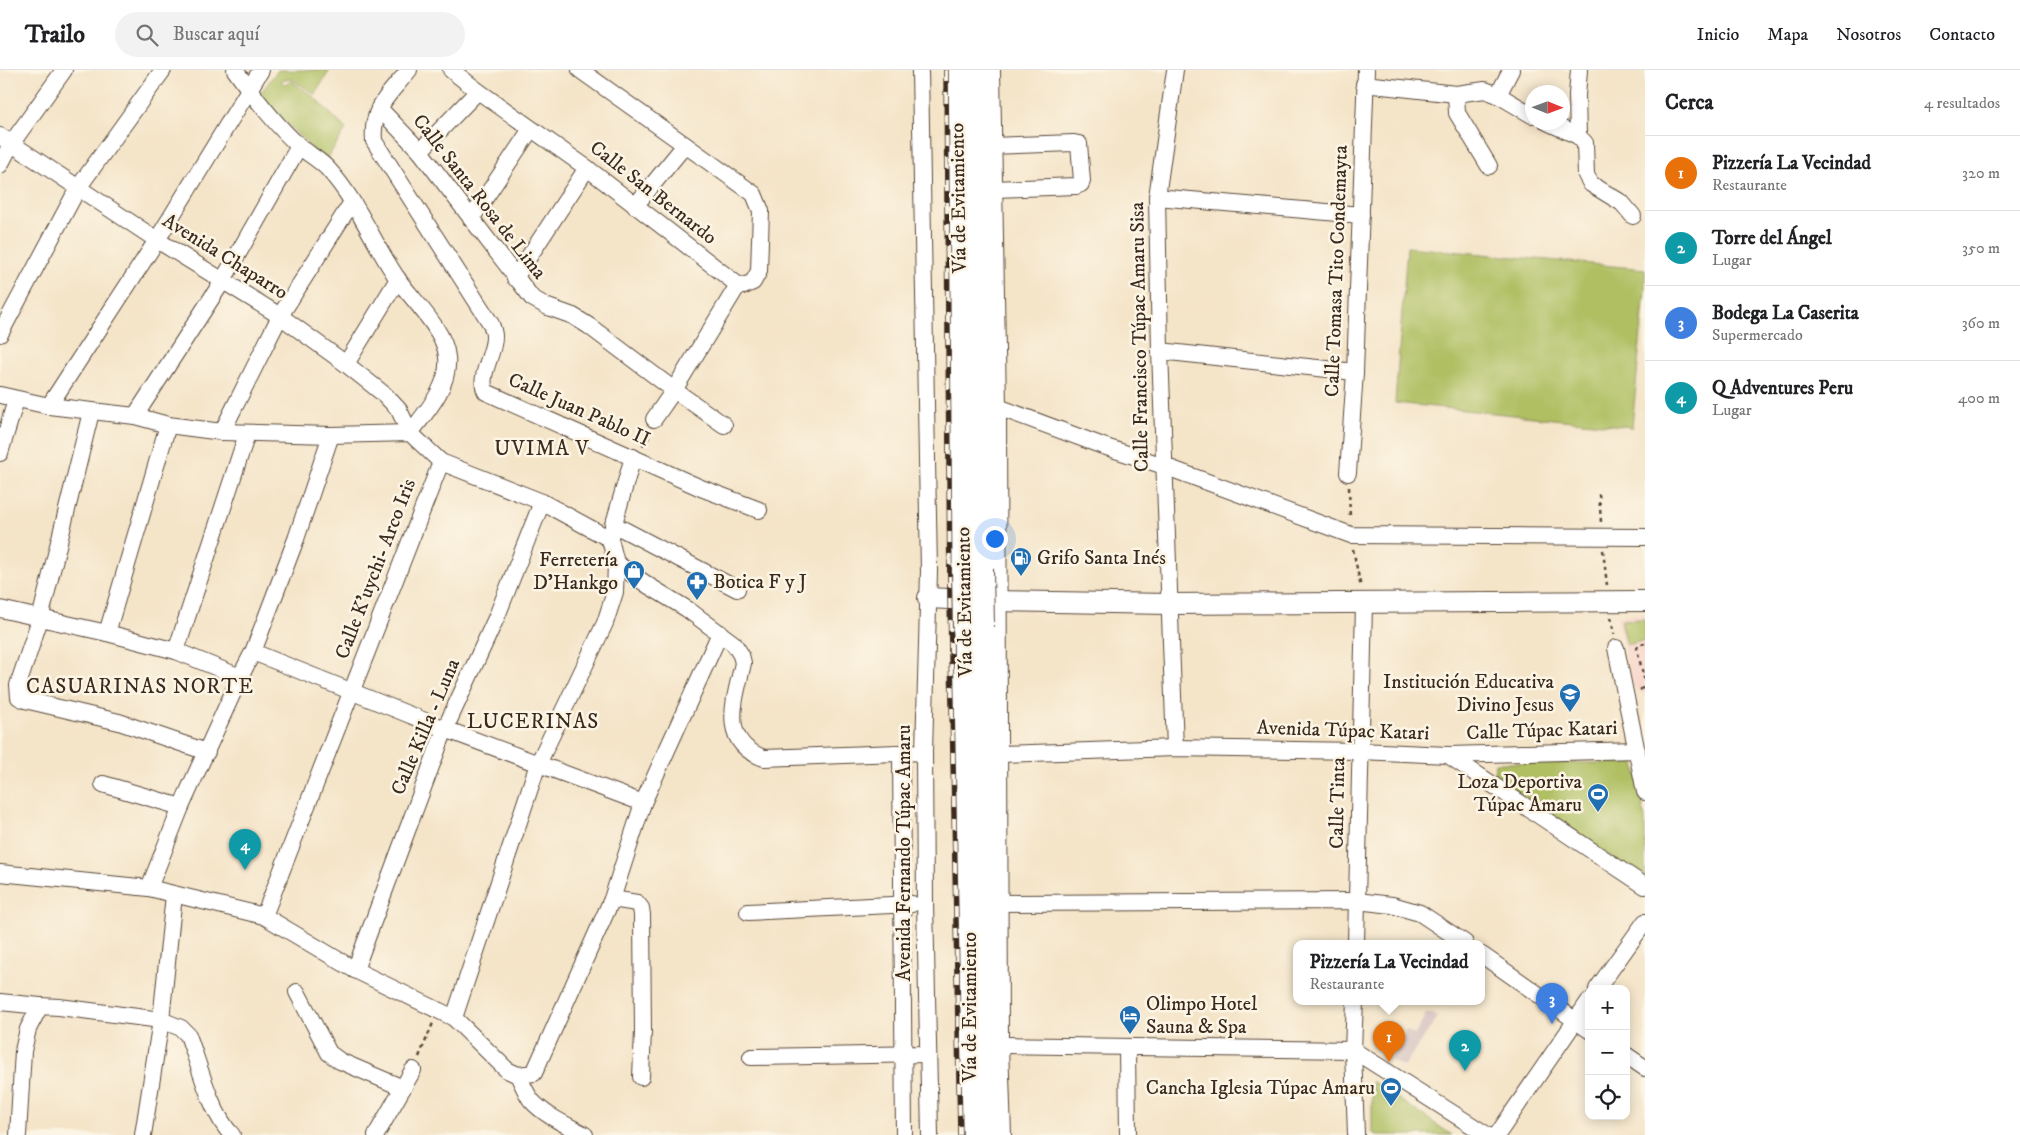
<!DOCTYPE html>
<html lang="es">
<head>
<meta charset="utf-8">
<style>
  :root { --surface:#fff; --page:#f2f2f2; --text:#202124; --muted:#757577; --line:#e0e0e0; --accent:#ea580c }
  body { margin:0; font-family:"IM FELL DW Pica",serif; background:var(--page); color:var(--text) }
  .controls { position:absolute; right:15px; bottom:15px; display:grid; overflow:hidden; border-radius:10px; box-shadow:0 2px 12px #0003 }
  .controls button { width:45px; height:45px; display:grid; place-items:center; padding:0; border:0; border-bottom:1px solid var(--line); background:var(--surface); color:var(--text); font:25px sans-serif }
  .compass { position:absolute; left:1525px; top:15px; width:45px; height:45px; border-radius:50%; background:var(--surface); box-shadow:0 2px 12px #0003; rotate:91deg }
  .you { position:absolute; left:994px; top:468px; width:18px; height:18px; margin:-12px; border:4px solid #fff; border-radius:50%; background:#1a73e8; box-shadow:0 0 0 8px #1a73e833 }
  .badge { display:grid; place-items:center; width:32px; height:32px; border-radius:50%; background:var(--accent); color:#fff; font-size:16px; font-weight:700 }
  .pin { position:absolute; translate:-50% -41px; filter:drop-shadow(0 1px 2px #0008) }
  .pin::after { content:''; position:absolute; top:26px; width:18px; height:15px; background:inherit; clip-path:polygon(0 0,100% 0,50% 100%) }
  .popup { position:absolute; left:1293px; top:870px; width:192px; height:65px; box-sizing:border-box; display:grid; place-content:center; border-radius:10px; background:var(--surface); filter:drop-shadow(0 1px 4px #0005); font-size:16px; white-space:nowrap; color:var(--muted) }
  .popup b { font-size:19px; color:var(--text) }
  .popup::after { content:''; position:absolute; left:50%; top:100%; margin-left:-10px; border:10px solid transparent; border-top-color:var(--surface) }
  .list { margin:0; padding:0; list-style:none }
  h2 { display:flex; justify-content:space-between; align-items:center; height:65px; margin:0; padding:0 20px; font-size:21px }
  h2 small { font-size:16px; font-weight:400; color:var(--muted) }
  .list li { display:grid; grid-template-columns:32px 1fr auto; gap:15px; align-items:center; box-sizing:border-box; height:75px; padding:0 20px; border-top:1px solid var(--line) }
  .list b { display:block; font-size:19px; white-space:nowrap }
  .list p { margin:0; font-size:16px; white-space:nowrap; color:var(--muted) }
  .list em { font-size:16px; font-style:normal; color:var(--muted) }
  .icon { flex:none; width:28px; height:28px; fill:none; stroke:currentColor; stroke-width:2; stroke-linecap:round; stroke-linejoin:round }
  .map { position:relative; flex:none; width:1645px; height:1065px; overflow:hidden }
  header { display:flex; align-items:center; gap:30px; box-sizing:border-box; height:70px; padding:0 25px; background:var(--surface); border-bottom:1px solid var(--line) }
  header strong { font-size:24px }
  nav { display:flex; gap:28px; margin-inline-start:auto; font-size:18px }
  .search { width:350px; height:45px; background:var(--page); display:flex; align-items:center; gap:12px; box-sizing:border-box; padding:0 18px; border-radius:28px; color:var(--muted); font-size:19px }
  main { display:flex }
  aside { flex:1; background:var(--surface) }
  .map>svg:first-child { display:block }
</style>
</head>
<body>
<header>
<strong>Trailo</strong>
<div class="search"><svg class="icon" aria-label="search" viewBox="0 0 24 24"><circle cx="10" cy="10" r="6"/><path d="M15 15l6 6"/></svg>Buscar aquí</div>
<nav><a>Inicio</a><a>Mapa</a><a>Nosotros</a><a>Contacto</a></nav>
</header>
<main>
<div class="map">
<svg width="1645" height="1065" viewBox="0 0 1645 1065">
  <rect width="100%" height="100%" fill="#fcf5e5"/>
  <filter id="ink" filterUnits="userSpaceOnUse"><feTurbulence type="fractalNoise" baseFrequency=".02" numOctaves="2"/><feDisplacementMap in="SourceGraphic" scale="10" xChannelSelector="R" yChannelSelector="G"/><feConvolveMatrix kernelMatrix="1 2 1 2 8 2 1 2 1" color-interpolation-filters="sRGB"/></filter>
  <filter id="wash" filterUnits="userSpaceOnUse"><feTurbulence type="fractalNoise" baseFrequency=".0096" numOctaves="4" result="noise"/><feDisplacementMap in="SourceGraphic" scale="20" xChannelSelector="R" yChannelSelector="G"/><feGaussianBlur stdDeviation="1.12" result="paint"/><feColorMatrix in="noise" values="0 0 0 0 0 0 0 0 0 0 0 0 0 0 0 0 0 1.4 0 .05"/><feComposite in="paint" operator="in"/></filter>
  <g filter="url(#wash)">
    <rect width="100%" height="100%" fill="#f4e4c8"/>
    <path fill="#f7d1c6" d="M 1645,544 L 1645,625 L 1633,617 L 1616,545 Z"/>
    <path fill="#d2bfbf" d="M 1427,942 L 1438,947 L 1403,997 L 1390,990 L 1406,960 L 1415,965 Z"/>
    <g fill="#afbf62" stroke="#757440">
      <path d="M 278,0 L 330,0 L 315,24 L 291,9 L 281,11 L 285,15 L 291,11 L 313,26 L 346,59 L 325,92 L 259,25 Z"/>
      <path d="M 1407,177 L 1645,199 L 1645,220 L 1632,357 L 1395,333 Z"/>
      <path d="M 1645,549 L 1645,570 L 1627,575 L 1621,550 Z"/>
      <path d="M 1495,693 L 1635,693 L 1645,749 L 1645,811 L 1494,705 Z"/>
      <path d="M 1372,1011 L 1452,1065 L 1377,1065 L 1372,1062 Z"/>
    </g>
  </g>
  <g filter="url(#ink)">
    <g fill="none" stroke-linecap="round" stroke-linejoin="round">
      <g stroke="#574638" stroke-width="18">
        <g id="minor">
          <path d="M 235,0 C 254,27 274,53 298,75 C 308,84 320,90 328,99 C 358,132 374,175 399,211 C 414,231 445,261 447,287 C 450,316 427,341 410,363"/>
          <path d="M 409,0 C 389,25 371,37 374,71 L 491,254 C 492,257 494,262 494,266 C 495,283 477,307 486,322 L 701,418 L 759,440"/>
          <path d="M 451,0 L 478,21 L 587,98 L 738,215 L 744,216 L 753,212 L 759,201 L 761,141 L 754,124 L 580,0"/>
          <path d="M 920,0 L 929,501 L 924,682 L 925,833 L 930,1065"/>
          <path d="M 992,0 L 998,337 L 1000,975 L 1003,1065"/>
          <path d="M 1175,0 L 1157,127 L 1160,281 L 1175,678"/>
          <path d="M 1364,14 L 1456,24 L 1485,20 L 1498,25 L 1532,45"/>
          <path d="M 1456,24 L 1457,43 L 1489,96"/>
          <path d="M 1498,25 L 1511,0"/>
          <path d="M 379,38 L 420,81 L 532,228 L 548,237 L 573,246 L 589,256 L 674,320 L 724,355"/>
          <path d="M 1547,52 L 1578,66 L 1585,73 L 1586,105 L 1591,114 L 1622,133 L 1633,146"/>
          <path d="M 0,66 L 157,170 L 280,246 L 346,294 L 385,325 L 399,340 L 410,363"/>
          <path d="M 1578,66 L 1577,25 L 1579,0"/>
          <path d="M 992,76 L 1074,73 L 1079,74 L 1082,111 L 1081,114 L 1076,116 L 993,119"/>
          <path d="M 420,81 L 478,21"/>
          <path d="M 0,95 L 11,74 L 64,0"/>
          <path d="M 1157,127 L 1361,145"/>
          <path d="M 635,136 L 685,75"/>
          <path d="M 471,149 L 531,59"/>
          <path d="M 515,208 L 587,98"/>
          <path d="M 0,264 L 78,118 L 163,0"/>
          <path d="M 1160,281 L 1355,302"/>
          <path d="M 346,294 L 398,209"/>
          <path d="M 0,325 L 49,336 L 135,346 L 168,355 L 222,362 L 331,365 L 410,363 L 441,392 L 542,432 L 610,469 L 616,493 L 649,516 L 687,539 L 734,574 L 741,585 L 743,593 C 735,630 718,672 764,688 L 924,682"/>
          <path d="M 49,336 L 157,170 L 261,0"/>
          <path d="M 998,337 L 1103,376 L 1164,396 L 1351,465 L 1645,467"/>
          <path d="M 91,342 L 40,549 L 18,615 L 19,627 L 25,630 L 119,652 L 207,682"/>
          <path d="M 135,346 L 222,212 L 299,76"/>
          <path d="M 654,349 L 674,320 L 738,215"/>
          <path d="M 222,362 L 280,246 L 352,132"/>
          <path d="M 0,383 L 16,330"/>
          <path d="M 1348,403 L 1355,302 L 1366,0"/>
          <path d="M 613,454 L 737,519"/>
          <path d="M 611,464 L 633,387"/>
          <path d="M 0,539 L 107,563 L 176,581 L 240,607 L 253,582 L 445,659 L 643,733"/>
          <path d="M 107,563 L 168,355"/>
          <path d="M 1616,578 L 1645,722"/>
          <path d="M 176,581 L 247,364"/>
          <path d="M 253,582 L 296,469 L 331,365"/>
          <path d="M 901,684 L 904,1065"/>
          <path d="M 1000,684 L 1175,678 L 1360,681 L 1448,685 L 1645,816"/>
          <path d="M 1448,685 L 1637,680"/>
          <path d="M 103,714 L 181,737"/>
          <path d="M 0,803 L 149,818 L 264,846 L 355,900 L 454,948 L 507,1000 L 518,1005 L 534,1003 L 612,829 L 643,733 L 720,563"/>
          <path d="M 149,818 L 181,737 L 240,607"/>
          <path d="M 612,829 L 637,833 L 641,838 L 642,845 L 643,961 L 641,1007"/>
          <path d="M 1001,833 L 1357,831 L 1392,835 L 1420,843 L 1465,873"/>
          <path d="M 748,842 L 912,834"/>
          <path d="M 264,846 L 441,392"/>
          <path d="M 1356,873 L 1364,534"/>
          <path d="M 1482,885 L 1589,960"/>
          <path d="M 355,900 L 445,659 L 497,546 L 542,432"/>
          <path d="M 1597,919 L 1645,852"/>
          <path d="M 297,922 L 329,983 L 340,991 L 403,1018"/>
          <path d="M 1355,931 L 1353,980 L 1356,1065"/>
          <path d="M 0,932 L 40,936"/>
          <path d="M 454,948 L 538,694 L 605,553 L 615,522 L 616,493"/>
          <path d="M 1000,975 L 1353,980 L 1487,1065"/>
          <path d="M 1127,977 L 1128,1065"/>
          <path d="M 1626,985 L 1645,998"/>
          <path d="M 751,987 L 928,984"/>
          <path d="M 518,1005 C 522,1013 526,1023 531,1030 C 545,1046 567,1055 585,1065"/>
          <path d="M 18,1065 L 23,981 L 28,959 L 40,936 L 59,937 L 161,950 L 181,958 L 188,965 C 199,994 211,1044 232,1065"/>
          <path d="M 143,1065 L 161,950 L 174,825"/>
          <path d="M 376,1065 L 413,1000"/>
          <path d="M 1497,1065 L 1589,931"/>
        </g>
      </g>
      <g stroke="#574638" stroke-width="22">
        <path id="major" d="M 928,528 L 990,531 L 1169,534 L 1645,531"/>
      </g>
      <g stroke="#574638" stroke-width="26">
        <g id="highway">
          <path d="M 958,0 L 964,498"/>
          <path d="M 979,0 L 981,498"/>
          <path d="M 982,557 L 989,1065"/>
          <path d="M 965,558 L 971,1065"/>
        </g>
      </g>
      <g stroke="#574638" stroke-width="2.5" stroke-dasharray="4 4" stroke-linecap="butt">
        <path d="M 642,376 L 652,363"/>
        <path d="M 1349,417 L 1350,449"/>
        <path d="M 1599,424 L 1601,452"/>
        <path d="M 1353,479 L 1361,518"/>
        <path d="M 1603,480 L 1607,515"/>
        <path d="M 1611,547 L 1614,564"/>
        <path d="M 1645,573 L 1638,575 L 1637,579 L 1645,613"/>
        <path d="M 1640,620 L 1645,616"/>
        <path d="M 419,987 L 433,953"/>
      </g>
      <use href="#minor" stroke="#fff" stroke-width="16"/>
      <use href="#major" stroke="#fff" stroke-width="20"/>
      <use href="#highway" stroke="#fff" stroke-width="24"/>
      <g stroke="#3b2a1e" stroke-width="5.5">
        <path id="rail" d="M 946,0 L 950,528 L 960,1065"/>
      </g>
      <use href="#rail" stroke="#fcf5e5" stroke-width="4" stroke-dasharray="11" stroke-linecap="butt"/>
      <g stroke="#574638" stroke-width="26" stroke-linecap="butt">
        <g id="highway-bridge">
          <path d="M 964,498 L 965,558"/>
          <path d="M 981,498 L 982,557"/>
        </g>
      </g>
      <use href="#highway-bridge" stroke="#fff" stroke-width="24"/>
    </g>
  </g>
  <defs>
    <g id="fuel-pin" transform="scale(1.125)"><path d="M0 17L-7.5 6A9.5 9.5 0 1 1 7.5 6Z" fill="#1f6fb2" stroke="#fcf5e5"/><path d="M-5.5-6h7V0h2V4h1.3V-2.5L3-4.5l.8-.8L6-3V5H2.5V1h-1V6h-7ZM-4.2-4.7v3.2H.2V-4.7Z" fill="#fff"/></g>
    <g id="shop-pin" transform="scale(1.125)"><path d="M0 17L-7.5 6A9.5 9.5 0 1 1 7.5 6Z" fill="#1f6fb2" stroke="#fcf5e5"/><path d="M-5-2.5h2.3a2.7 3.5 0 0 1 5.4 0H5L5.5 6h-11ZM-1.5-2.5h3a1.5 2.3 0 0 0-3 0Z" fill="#fff"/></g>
    <g id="pharmacy-pin" transform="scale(1.125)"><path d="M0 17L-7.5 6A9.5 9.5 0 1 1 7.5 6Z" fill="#1f6fb2" stroke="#fcf5e5"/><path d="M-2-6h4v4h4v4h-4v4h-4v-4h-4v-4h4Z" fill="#fff"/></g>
    <g id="school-pin" transform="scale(1.125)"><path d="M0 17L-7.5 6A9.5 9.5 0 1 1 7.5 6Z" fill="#1f6fb2" stroke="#fcf5e5"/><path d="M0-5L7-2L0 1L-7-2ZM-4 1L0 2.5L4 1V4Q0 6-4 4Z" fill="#fff"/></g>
    <g id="stadium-pin" transform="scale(1.125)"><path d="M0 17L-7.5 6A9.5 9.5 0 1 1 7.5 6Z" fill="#1f6fb2" stroke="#fcf5e5"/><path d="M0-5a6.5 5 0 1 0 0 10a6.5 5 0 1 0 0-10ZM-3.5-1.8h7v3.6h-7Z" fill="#fff"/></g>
    <g id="hotel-pin" transform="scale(1.125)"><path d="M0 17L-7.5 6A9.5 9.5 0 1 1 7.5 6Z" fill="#1f6fb2" stroke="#fcf5e5"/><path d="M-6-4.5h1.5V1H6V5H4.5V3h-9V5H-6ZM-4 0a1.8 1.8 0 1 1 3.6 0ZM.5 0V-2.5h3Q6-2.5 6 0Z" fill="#fff"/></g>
  </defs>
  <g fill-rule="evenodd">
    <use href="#fuel-pin" x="1021" y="488"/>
    <use href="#shop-pin" x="634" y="501"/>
    <use href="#pharmacy-pin" x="697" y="512"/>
    <use href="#school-pin" x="1570" y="624"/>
    <use href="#stadium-pin" x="1598" y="724"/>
    <use href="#hotel-pin" x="1130" y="946"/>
    <use href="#stadium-pin" x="1391" y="1018"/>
  </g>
  <g text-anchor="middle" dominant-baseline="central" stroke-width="5" stroke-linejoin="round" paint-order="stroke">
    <g font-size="20" fill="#3b2a1e" stroke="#fcf5e5">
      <text transform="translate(653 123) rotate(38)">Calle San Bernardo</text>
      <text transform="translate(479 127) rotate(52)">Calle Santa Rosa de Lima</text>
      <text transform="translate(959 128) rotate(-91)">Vía de Evitamiento</text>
      <text transform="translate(225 187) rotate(32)">Avenida Chaparro</text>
      <text transform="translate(1337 201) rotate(-88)">Calle Tomasa Tito Condemayta</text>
      <text transform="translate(1140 267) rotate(-91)">Calle Francisco Túpac Amaru Sisa</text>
      <text transform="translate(579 340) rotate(24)">Calle Juan Pablo II</text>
      <text transform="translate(376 499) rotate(-69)">Calle K'uychi- Arco Iris</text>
      <text transform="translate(965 532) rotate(-91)">Vía de Evitamiento</text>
      <text transform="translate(426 657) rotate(-67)">Calle Killa - Luna</text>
      <text transform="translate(1343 661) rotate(2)">Avenida Túpac Katari</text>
      <text transform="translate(1542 661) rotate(-2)">Calle Túpac Katari</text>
      <text transform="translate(1338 733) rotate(-89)">Calle Tinta</text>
      <text transform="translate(904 783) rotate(-90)">Avenida Fernando Túpac Amaru</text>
      <text transform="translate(970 937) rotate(-90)">Vía de Evitamiento</text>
    </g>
    <g font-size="20" fill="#3b2a1e" stroke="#fcf5e5" text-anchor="end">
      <text x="1037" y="488" text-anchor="start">Grifo Santa Inés</text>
      <text x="618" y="490">Ferretería<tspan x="618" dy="23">D'Hankgo</tspan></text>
      <text x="713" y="512" text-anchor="start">Botica F y J</text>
      <text x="1554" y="612">Institución Educativa<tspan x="1554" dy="23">Divino Jesus</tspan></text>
      <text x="1582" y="712">Loza Deportiva<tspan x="1582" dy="23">Túpac Amaru</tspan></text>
      <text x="1146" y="934" text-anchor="start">Olimpo Hotel<tspan x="1146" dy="23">Sauna &amp; Spa</tspan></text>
      <text x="1375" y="1018">Cancha Iglesia Túpac Amaru</text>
    </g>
    <g font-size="21" letter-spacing="1" fill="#3b2a1e" stroke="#fcf5e5">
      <text x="542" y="379">UVIMA V</text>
      <text x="140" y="617">CASUARINAS NORTE</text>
      <text x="533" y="652">LUCERINAS</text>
    </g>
  </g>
</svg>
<div class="controls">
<button>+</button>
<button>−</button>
<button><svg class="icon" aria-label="locate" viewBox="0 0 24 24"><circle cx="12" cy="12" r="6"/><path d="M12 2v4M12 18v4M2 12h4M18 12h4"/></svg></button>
</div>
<svg class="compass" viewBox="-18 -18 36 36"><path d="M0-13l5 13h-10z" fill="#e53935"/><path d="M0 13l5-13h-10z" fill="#757577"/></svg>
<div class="you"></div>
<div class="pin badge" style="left:1389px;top:992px;background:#e8710a">1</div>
<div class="popup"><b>Pizzería La Vecindad</b>Restaurante</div>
<div class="pin badge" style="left:1465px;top:1001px;background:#0f9aa8">2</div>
<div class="pin badge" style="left:1552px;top:954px;background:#3f7fe0">3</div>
<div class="pin badge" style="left:245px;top:800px;background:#0f9aa8">4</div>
</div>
<aside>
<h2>Cerca<small>4 resultados</small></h2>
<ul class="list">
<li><span class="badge" style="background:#e8710a">1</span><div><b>Pizzería La Vecindad</b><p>Restaurante</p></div><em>320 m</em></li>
<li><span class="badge" style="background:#0f9aa8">2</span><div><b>Torre del Ángel</b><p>Lugar</p></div><em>350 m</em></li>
<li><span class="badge" style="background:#3f7fe0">3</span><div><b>Bodega La Caserita</b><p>Supermercado</p></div><em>360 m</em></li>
<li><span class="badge" style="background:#0f9aa8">4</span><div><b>Q Adventures Peru</b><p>Lugar</p></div><em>400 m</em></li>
</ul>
</aside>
</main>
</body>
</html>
